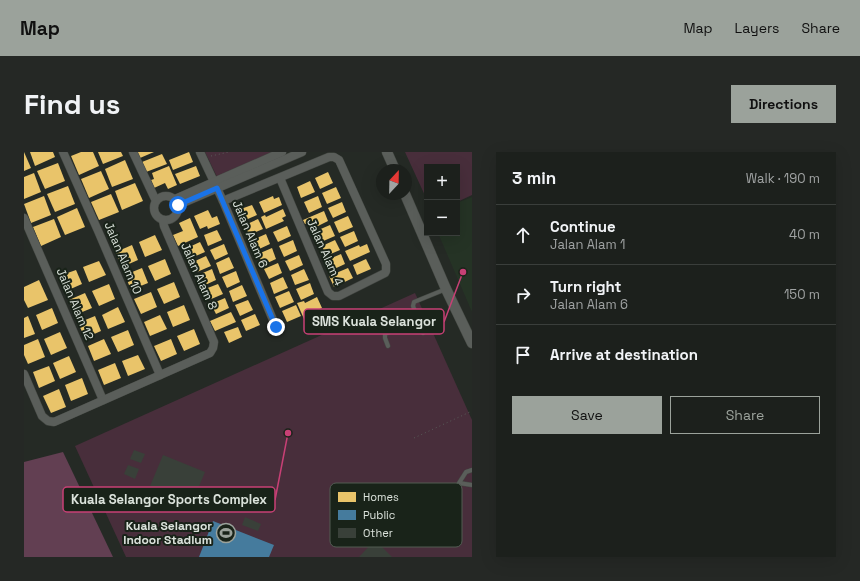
<!DOCTYPE html>
<html lang="en">
<head>
<meta charset="utf-8">
<style>
  :root { --surface:#1c201c; --page:#252825; --text:#f1f3f6; --muted:#a0a3a3; --line:#3a3e3b; --accent:#9ba29b }
  body { margin:0; font-family:"Space Grotesk",sans-serif; background:var(--page); color:var(--text) }
  .controls { position:absolute; right:12px; top:12px; display:grid; overflow:hidden; border-radius:0px; box-shadow:0 4px 16px #0002 }
  .controls button { width:36px; height:36px; display:grid; place-items:center; padding:0; border:0; border-bottom:1px solid var(--line); background:var(--surface); color:var(--text); font:20px sans-serif }
  .compass { position:absolute; left:352px; top:12px; width:36px; height:36px; border-radius:50%; background:var(--surface); box-shadow:0 4px 16px #0002; rotate:22deg }
  .stop { position:absolute; width:12px; height:12px; margin:-9px; border:3px solid #1a73e8; border-radius:50%; background:#fff }
  .stop.end { background:#1a73e8; border-color:#fff; box-shadow:0 1px 4px #0008 }
  .list { margin:0; padding:0; list-style:none }
  h2 { display:flex; justify-content:space-between; align-items:center; height:52px; margin:0; padding:0 16px; font-size:17px }
  h2 small { font-size:13px; font-weight:400; color:var(--muted) }
  .list li { display:grid; grid-template-columns:26px 1fr auto; gap:12px; align-items:center; box-sizing:border-box; height:60px; padding:0 16px; border-top:1px solid var(--line) }
  .list b { display:block; font-size:15px; white-space:nowrap }
  .list p { margin:0; font-size:13px; white-space:nowrap; color:var(--muted) }
  .list em { font-size:13px; font-style:normal; color:var(--muted) }
  .actions { display:flex; gap:8px; padding:12px 16px }
  .actions a { flex:1; padding:9px 0; border:1px solid var(--accent); border-radius:0px; text-align:center; font-size:14px; color:var(--accent) }
  .actions .main { background:var(--accent); color:#111 }
  .icon { flex:none; width:22px; height:22px; fill:none; stroke:currentColor; stroke-width:2; stroke-linecap:round; stroke-linejoin:round }
  .map { position:relative; flex:none; width:448px; height:405px; overflow:hidden; border-radius:0px }
  header { display:flex; align-items:center; gap:24px; box-sizing:border-box; height:56px; padding:0 20px; background:var(--accent); color:#111 }
  header strong { font-size:19px }
  nav { display:flex; gap:22px; margin-inline-start:auto; font-size:14px }
  .intro { display:flex; align-items:center; justify-content:space-between; box-sizing:border-box; height:96px; padding:0 24px }
  h1 { margin:0; font-size:28px }
  .button { padding:10px 18px; border-radius:0px; background:var(--accent); color:#111; font-size:14px; font-weight:700 }
  main { display:flex; gap:24px; padding:0 24px }
  aside { flex:1; background:var(--surface); border-radius:0px; box-shadow:0 4px 16px #0002 }
  .map>svg:first-child { display:block }
</style>
</head>
<body>
<header>
<strong>Map</strong>
<nav><a>Map</a><a>Layers</a><a>Share</a></nav>
</header>
<div class="intro"><h1>Find us</h1><a class="button">Directions</a></div>
<main>
<div class="map">
<svg width="448" height="405" viewBox="0 0 448 405">
  <rect width="100%" height="100%" fill="#252a25"/>
  <path fill="#253325" d="M 448,45 L 448,160 L 414,81 L 433,81 L 433,51 Z"/>
  <g fill="#482e3b">
    <path d="M 181,0 L 248,0 L 193,25 Z"/>
    <path d="M 381,0 L 448,0 L 448,43 L 433,50 L 433,15 L 403,15 L 403,48 Z"/>
    <path d="M 391,141 L 448,268 L 448,405 L 102,405 L 51,294 Z"/>
  </g>
  <path fill="#623f52" d="M 39,300 L 89,405 L 0,405 L 0,310 Z"/>
  <g fill="#e9c46a">
    <path d="M 0,0 L 7,16 L 0,19 Z"/>
    <path d="M 6,0 L 29,0 L 31,5 L 11,14 Z"/>
    <path d="M 57,0 L 69,0 L 75,14 L 55,23 L 47,4 Z"/>
    <path d="M 74,0 L 97,0 L 99,4 L 79,12 Z"/>
    <path d="M 113,0 L 130,0 L 116,6 Z"/>
    <path d="M 165,0 L 169,10 L 149,18 L 145,8 Z"/>
    <path d="M 138,2 L 143,12 L 122,20 L 118,10 Z"/>
    <path d="M 101,8 L 109,27 L 88,35 L 81,17 Z"/>
    <path d="M 34,11 L 41,29 L 21,37 L 13,19 Z"/>
    <path d="M 145,14 L 153,33 L 144,37 L 141,31 L 130,36 L 127,28 L 130,27 L 128,21 Z"/>
    <path d="M 172,14 L 176,24 L 156,32 L 151,22 Z"/>
    <path d="M 77,19 L 85,37 L 65,46 L 57,27 Z"/>
    <path d="M 304,20 L 309,31 L 296,37 L 291,26 Z"/>
    <path d="M 10,21 L 17,40 L 0,47 L 0,25 Z"/>
    <path d="M 286,29 L 291,40 L 277,46 L 273,35 Z"/>
    <path d="M 111,31 L 119,49 L 98,58 L 91,39 Z"/>
    <path d="M 44,34 L 51,52 L 31,60 L 23,42 Z"/>
    <path d="M 312,35 L 317,46 L 303,52 L 298,41 Z"/>
    <path d="M 87,42 L 95,60 L 75,68 L 67,50 Z"/>
    <path d="M 20,44 L 27,63 L 7,71 L 0,52 Z"/>
    <path d="M 249,44 L 250,47 L 255,45 L 258,53 L 240,61 L 235,50 Z"/>
    <path d="M 294,44 L 298,55 L 285,61 L 280,50 Z"/>
    <path d="M 318,50 L 322,60 L 309,66 L 304,56 Z"/>
    <path d="M 228,53 L 233,63 L 219,69 L 214,58 Z"/>
    <path d="M 53,56 L 61,75 L 41,83 L 33,65 Z"/>
    <path d="M 259,57 L 262,64 L 258,66 L 260,69 L 242,77 L 237,65 L 241,63 L 242,65 Z"/>
    <path d="M 184,58 L 188,66 L 193,64 L 196,72 L 184,77 L 183,74 L 176,77 L 170,64 Z"/>
    <path d="M 300,59 L 304,69 L 290,76 L 287,70 L 281,72 L 279,68 Z"/>
    <path d="M 324,64 L 329,75 L 315,81 L 310,70 Z"/>
    <path d="M 166,66 L 174,85 L 154,94 L 149,83 L 159,79 L 155,71 Z"/>
    <path d="M 30,67 L 37,85 L 17,94 L 9,75 Z"/>
    <path d="M 234,67 L 239,77 L 225,83 L 221,73 Z"/>
    <path d="M 306,73 L 311,84 L 297,90 L 292,79 Z"/>
    <path d="M 263,74 L 267,84 L 254,90 L 249,80 Z"/>
    <path d="M 193,78 L 198,88 L 184,94 L 180,83 Z"/>
    <path d="M 330,79 L 334,89 L 321,95 L 316,85 Z"/>
    <path d="M 242,82 L 246,92 L 233,98 L 228,88 Z"/>
    <path d="M 131,83 L 138,98 L 121,105 L 115,90 Z"/>
    <path d="M 269,88 L 273,99 L 260,105 L 255,94 Z"/>
    <path d="M 311,88 L 316,98 L 302,104 L 298,94 Z"/>
    <path d="M 176,90 L 181,100 L 167,106 L 163,96 Z"/>
    <path d="M 200,92 L 204,102 L 191,108 L 186,98 Z"/>
    <path d="M 343,92 L 346,100 L 326,109 L 321,99 L 335,93 L 336,95 Z"/>
    <path d="M 108,93 L 114,108 L 98,115 L 92,100 Z"/>
    <path d="M 248,96 L 252,107 L 239,113 L 234,102 Z"/>
    <path d="M 317,102 L 321,112 L 308,118 L 303,108 Z"/>
    <path d="M 275,103 L 279,113 L 266,119 L 261,109 Z"/>
    <path d="M 182,104 L 187,114 L 173,120 L 169,110 Z"/>
    <path d="M 205,105 L 210,116 L 196,122 L 192,111 Z"/>
    <path d="M 141,107 L 147,122 L 131,129 L 124,114 Z"/>
    <path d="M 342,107 L 347,117 L 333,123 L 329,113 Z"/>
    <path d="M 75,109 L 82,123 L 65,130 L 59,115 Z"/>
    <path d="M 254,111 L 258,121 L 245,127 L 240,117 Z"/>
    <path d="M 118,116 L 124,131 L 107,138 L 101,123 Z"/>
    <path d="M 324,116 L 329,126 L 310,135 L 305,124 Z"/>
    <path d="M 188,117 L 192,128 L 179,134 L 174,123 Z"/>
    <path d="M 280,117 L 285,128 L 271,133 L 267,123 Z"/>
    <path d="M 52,118 L 58,132 L 42,139 L 35,124 Z"/>
    <path d="M 212,119 L 216,130 L 203,136 L 198,125 Z"/>
    <path d="M 259,125 L 264,136 L 250,142 L 246,131 Z"/>
    <path d="M 15,128 L 24,148 L 4,156 L 0,148 L 0,135 Z"/>
    <path d="M 150,130 L 156,145 L 140,152 L 133,137 Z"/>
    <path d="M 286,131 L 290,142 L 277,148 L 272,137 Z"/>
    <path d="M 85,132 L 91,147 L 75,154 L 68,139 Z"/>
    <path d="M 194,132 L 199,142 L 185,148 L 181,137 Z"/>
    <path d="M 218,133 L 223,144 L 209,150 L 205,139 Z"/>
    <path d="M 265,139 L 270,150 L 256,156 L 251,145 Z"/>
    <path d="M 127,140 L 133,155 L 117,162 L 110,147 Z"/>
    <path d="M 61,141 L 68,156 L 51,163 L 45,148 Z"/>
    <path d="M 293,145 L 298,156 L 286,161 L 287,163 L 280,167 L 273,151 L 280,149 L 281,151 Z"/>
    <path d="M 201,146 L 205,156 L 192,162 L 187,152 Z"/>
    <path d="M 224,148 L 229,158 L 216,164 L 211,153 Z"/>
    <path d="M 160,153 L 166,168 L 149,175 L 143,160 Z"/>
    <path d="M 272,153 L 277,164 L 263,170 L 258,159 Z"/>
    <path d="M 94,155 L 101,170 L 84,177 L 78,163 Z"/>
    <path d="M 28,156 L 34,171 L 18,178 L 12,163 Z"/>
    <path d="M 207,160 L 212,170 L 191,179 L 186,169 Z"/>
    <path d="M 231,162 L 236,173 L 222,179 L 217,168 Z"/>
    <path d="M 136,163 L 143,177 L 126,184 L 120,170 Z"/>
    <path d="M 4,164 L 11,182 L 0,186 L 0,166 Z"/>
    <path d="M 71,164 L 77,179 L 61,186 L 54,171 Z"/>
    <path d="M 214,175 L 218,185 L 205,191 L 200,180 Z"/>
    <path d="M 170,177 L 176,192 L 160,199 L 153,184 Z"/>
    <path d="M 104,178 L 110,193 L 94,200 L 87,185 Z"/>
    <path d="M 36,180 L 43,196 L 27,203 L 20,187 Z"/>
    <path d="M 14,187 L 21,205 L 4,212 L 0,203 L 0,193 Z"/>
    <path d="M 80,187 L 87,202 L 70,209 L 64,194 Z"/>
    <path d="M 147,187 L 153,202 L 137,209 L 130,194 Z"/>
    <path d="M 114,203 L 121,217 L 104,224 L 98,209 Z"/>
    <path d="M 45,204 L 52,220 L 36,227 L 29,211 Z"/>
    <path d="M 91,211 L 97,226 L 80,233 L 74,218 Z"/>
    <path d="M 25,214 L 31,229 L 15,236 L 9,220 Z"/>
    <path d="M 58,226 L 64,242 L 47,249 L 41,233 Z"/>
    <path d="M 35,237 L 42,255 L 27,261 L 19,244 Z"/>
  </g>
  <path fill="#457b9d" d="M 189,369 L 250,393 L 245,405 L 175,405 Z"/>
  <g fill="#394039">
    <path d="M 110,298 L 121,302 L 117,311 L 106,307 Z"/>
    <path d="M 139,303 L 181,320 L 166,356 L 124,339 Z"/>
    <path d="M 104,313 L 115,317 L 111,327 L 100,322 Z"/>
    <path d="M 221,365 L 237,372 L 234,379 L 218,373 Z"/>
    <path d="M 351,388 L 368,405 L 335,405 Z"/>
  </g>
  <g fill="none" stroke-linecap="round" stroke-linejoin="round">
    <g stroke="#444843" stroke-width="5">
      <g id="service">
        <path d="M 399,181 L 389,154 L 390,150 L 422,137"/>
        <path d="M 364,194 L 361,186 L 361,182 L 395,169"/>
        <path d="M 448,318 L 442,320 L 435,331 L 448,333"/>
      </g>
    </g>
    <g stroke="#444843" stroke-width="9">
      <g id="minor">
        <path d="M 39,0 L 75,81 L 136,223"/>
        <path d="M 109,0 L 132,49"/>
        <path d="M 176,0 L 199,49 L 252,175"/>
        <circle cx="142" cy="56" r="12"/>
        <path d="M 151,47 L 258,0"/>
        <path d="M 199,49 L 305,5 L 310,5 L 315,8 L 362,112 L 362,119 L 361,121 L 315,144 L 309,144 L 304,140 L 256,26"/>
        <path d="M 154,53 L 278,0"/>
        <path d="M 0,66 L 79,248"/>
        <path d="M 0,222 L 18,264 L 24,269 L 30,270 L 186,201 L 189,196 L 190,190 L 140,74 L 139,68"/>
      </g>
    </g>
    <g stroke="#444843" stroke-width="11">
      <g id="tertiary">
        <path d="M 363,0 L 371,18"/>
        <path d="M 381,42 L 422,137 L 448,191"/>
      </g>
    </g>
    <g stroke="#585b58" stroke-width="1" stroke-dasharray="1 3" stroke-linecap="butt">
      <path d="M 187,4 L 205,0"/>
      <path d="M 390,286 L 448,259"/>
    </g>
    <use href="#service" stroke="#5a5e5a" stroke-width="4"/>
    <use href="#minor" stroke="#5a5e5a" stroke-width="8"/>
    <use href="#tertiary" stroke="#5a5e5a" stroke-width="10"/>
  </g>
  <g fill="none" stroke-linecap="round" stroke-linejoin="round">
    <path stroke="#1a73e8" stroke-width="5" d="M 154,53 L 193,36 L 252,175"/>
  </g>
  <defs>
    <g id="stadium-ring" transform="scale(1)"><circle r="9.5" fill="#192319" stroke="#9ba29b" stroke-width="1.5"/><path d="M0-5a6.5 5 0 1 0 0 10a6.5 5 0 1 0 0-10ZM-3.5-1.8h7v3.6h-7Z" fill="#9ba29b"/></g>
  </defs>
  <g fill-rule="evenodd">
    <use href="#stadium-ring" x="202" y="381"/>
  </g>
  <g text-anchor="middle" dominant-baseline="central" stroke-width="4" stroke-linejoin="round" paint-order="stroke">
    <g font-size="12" fill="#dbe2db" stroke="#192319">
      <text transform="translate(226 82) rotate(67)">Jalan Alam 6</text>
      <text transform="translate(301 100) rotate(66)">Jalan Alam 4</text>
      <text transform="translate(99 106) rotate(67)">Jalan Alam 10</text>
      <text transform="translate(175 124) rotate(66)">Jalan Alam 8</text>
      <text transform="translate(51 152) rotate(67)">Jalan Alam 12</text>
    </g>
    <g font-size="12" font-weight="bold" fill="#dbe2db" stroke="#192319" text-anchor="end">
      <text x="188" y="374">Kuala Selangor<tspan x="188" dy="14">Indoor Stadium</tspan></text>
    </g>
  </g>
  <rect x="306" y="331" width="132" height="64" rx="6" fill="#192319" stroke="#535c53" stroke-width="1"/>
  <rect x="314" y="340" width="18" height="10" fill="#e9c46a"/>
  <rect x="314" y="358" width="18" height="10" fill="#457b9d"/>
  <rect x="314" y="376" width="18" height="10" fill="#394039"/>
  <g font-size="11" fill="#dbe2db">
    <text x="339" y="349">Homes</text>
    <text x="339" y="367">Public</text>
    <text x="339" y="385">Other</text>
  </g>
  <path fill="none" stroke="#c74075" stroke-width="1.5" d="M439 120L420 170M264 281L251 348"/>
  <g fill="#c74075" stroke="#192319" stroke-width="1.5">
    <circle cx="439" cy="120" r="4"/>
    <circle cx="264" cy="281" r="4"/>
  </g>
  <g fill="#192319" stroke="#c74075" stroke-width="1.5">
    <rect x="280" y="157" width="140" height="25" rx="4"/>
    <rect x="39" y="335" width="212" height="25" rx="4"/>
  </g>
  <g font-size="13" text-anchor="middle" font-weight="bold" fill="#dbe2db">
    <text x="350" y="174">SMS Kuala Selangor</text>
    <text x="145" y="352">Kuala Selangor Sports Complex</text>
  </g>
</svg>
<div class="controls">
<button>+</button>
<button>−</button>
</div>
<svg class="compass" viewBox="-18 -18 36 36"><path d="M0-13l5 13h-10z" fill="#e53935"/><path d="M0 13l5-13h-10z" fill="#a0a3a3"/></svg>
<div class="stop" style="left:154px;top:53px"></div>
<div class="stop end" style="left:252px;top:175px"></div>
</div>
<aside>
<h2>3 min<small>Walk · 190 m</small></h2>
<ul class="list">
<li><svg class="icon" aria-label="ahead" viewBox="0 0 24 24"><path d="M12 20V5M6 11l6-6 6 6"/></svg><div><b>Continue</b><p>Jalan Alam 1</p></div><em>40 m</em></li>
<li><svg class="icon" aria-label="right" viewBox="0 0 24 24"><path d="M7 20v-9h11M14 6l5 5-5 5"/></svg><div><b>Turn right</b><p>Jalan Alam 6</p></div><em>150 m</em></li>
<li><svg class="icon" aria-label="arrive" viewBox="0 0 24 24"><path d="M6 21V4h12l-3 4 3 4H6"/></svg><div><b>Arrive at destination</b></div></li>
</ul>
<div class="actions"><a class="main">Save</a><a>Share</a></div>
</aside>
</main>
</body>
</html>
